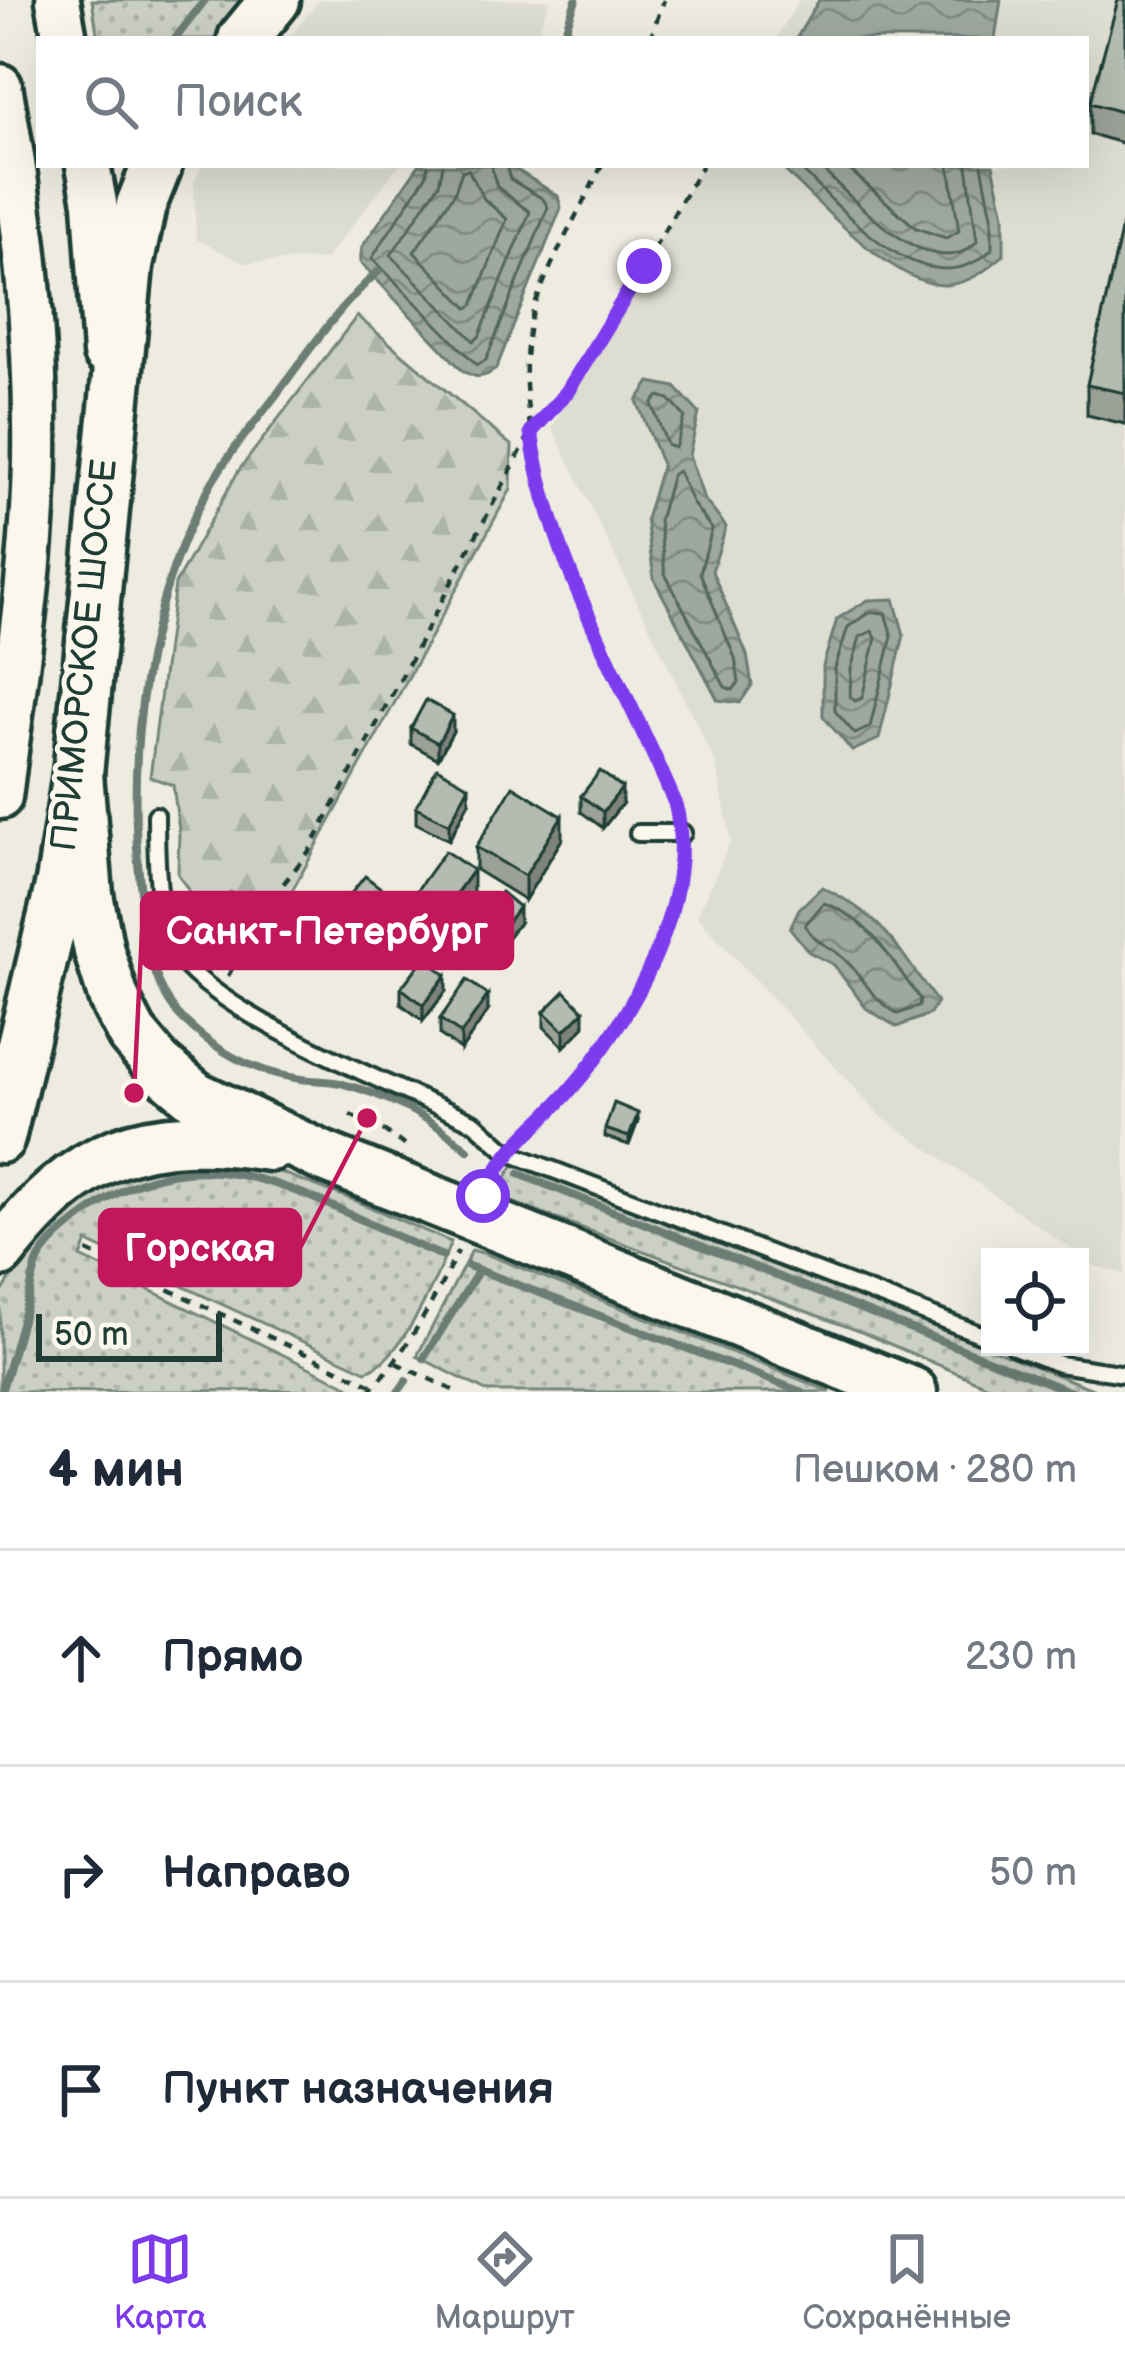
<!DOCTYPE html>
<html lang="ru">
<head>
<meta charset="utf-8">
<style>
  :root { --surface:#fff; --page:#f6f6f7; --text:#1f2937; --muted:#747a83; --line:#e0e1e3; --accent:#7c3aed }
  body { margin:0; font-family:"Balsamiq Sans",sans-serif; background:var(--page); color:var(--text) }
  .controls { position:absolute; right:36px; bottom:36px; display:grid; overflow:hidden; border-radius:0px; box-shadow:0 12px 48px #0002 }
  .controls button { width:108px; height:108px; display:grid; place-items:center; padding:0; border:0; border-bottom:3px solid var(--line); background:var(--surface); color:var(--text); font:60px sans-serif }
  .scale { position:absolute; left:36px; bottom:30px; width:186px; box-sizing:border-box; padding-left:12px; border:6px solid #1f3d34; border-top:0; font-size:33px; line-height:42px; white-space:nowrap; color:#1f3d34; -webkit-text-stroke:9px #fbf7ec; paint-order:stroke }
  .stop { position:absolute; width:36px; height:36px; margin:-27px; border:9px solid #7c3aed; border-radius:50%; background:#fff }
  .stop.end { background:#7c3aed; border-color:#fff; box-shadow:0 3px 12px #0008 }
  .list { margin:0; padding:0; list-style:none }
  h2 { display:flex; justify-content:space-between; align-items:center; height:156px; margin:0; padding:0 48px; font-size:51px }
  h2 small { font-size:39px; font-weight:400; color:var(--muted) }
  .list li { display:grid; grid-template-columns:78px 1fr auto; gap:36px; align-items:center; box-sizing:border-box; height:216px; padding:0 48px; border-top:3px solid var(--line) }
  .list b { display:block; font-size:45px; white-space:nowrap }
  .list em { font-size:39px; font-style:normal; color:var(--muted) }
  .icon { flex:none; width:66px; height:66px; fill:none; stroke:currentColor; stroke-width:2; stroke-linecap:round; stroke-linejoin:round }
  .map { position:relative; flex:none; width:1125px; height:1392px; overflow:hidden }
  .search { position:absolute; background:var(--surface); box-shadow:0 12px 48px #0002; left:36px; right:36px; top:36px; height:132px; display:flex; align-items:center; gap:30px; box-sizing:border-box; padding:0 42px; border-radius:0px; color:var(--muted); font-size:45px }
  .sheet { height:804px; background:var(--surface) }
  nav { display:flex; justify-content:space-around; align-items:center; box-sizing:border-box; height:168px; border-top:3px solid var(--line); background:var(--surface); font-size:33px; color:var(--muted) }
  nav a { display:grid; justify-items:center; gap:6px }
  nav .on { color:var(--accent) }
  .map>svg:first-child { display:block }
</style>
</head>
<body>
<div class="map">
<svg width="1125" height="1392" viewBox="0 0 1125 1392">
  <defs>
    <pattern id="green-dots" width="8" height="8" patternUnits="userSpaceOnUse" patternTransform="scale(3)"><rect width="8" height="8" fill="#cbcfc4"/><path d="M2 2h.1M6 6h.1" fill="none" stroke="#aeb3a9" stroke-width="1.8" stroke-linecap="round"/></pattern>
    <pattern id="forest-firs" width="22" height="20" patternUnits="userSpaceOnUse" patternTransform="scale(3)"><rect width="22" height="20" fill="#cbcfc4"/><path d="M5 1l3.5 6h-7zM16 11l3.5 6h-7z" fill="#aeb3a9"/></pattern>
    <pattern id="water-waves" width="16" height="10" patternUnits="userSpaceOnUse" patternTransform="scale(3)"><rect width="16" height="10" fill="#9fa89f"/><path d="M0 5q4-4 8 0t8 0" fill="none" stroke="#818a82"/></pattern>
  </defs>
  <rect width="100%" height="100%" fill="#eeece1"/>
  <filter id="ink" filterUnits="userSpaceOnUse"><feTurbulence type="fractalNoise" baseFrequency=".00833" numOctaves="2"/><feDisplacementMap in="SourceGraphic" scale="24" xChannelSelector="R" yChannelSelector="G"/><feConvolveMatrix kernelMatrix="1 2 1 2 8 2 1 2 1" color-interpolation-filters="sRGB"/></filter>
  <g filter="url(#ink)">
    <g fill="#ddddd2">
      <path d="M 319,0 L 550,0 L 535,39 L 288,39 Z"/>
      <path d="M 799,0 L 1125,0 L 1125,1274 L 1096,1266 L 879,1115 L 697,916 L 731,841 L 716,764 L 552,427 L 703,165 L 1086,165 L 1086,39 L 776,39 Z"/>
      <path d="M 203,165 L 399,165 L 326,259 L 244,263 L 196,239 L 194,182 Z"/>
    </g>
    <g fill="url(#green-dots)" stroke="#75867c" stroke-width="3">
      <path d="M 92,0 L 252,0 L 214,39 L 98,39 Z"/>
      <path d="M 518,1160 L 1100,1392 L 1002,1392 L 859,1331 L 507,1200 C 498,1183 508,1173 518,1160 Z"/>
      <path d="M 159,1162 L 255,1163 L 349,1198 L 451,1242 C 438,1275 401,1362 366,1371 L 87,1242 L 81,1257 L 356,1390 L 0,1392 L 0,1296 L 22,1259 L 93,1188 Z"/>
      <path d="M 472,1250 L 486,1254 L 831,1392 L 488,1392 L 417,1356 Z"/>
    </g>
    <path fill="url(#forest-firs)" stroke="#75867c" stroke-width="3" d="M 357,316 L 512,446 L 511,489 L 291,893 L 278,910 L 230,892 L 208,921 L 178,874 L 179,830 L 173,785 L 150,777 L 175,584 L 239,470 Z"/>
    <g fill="url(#water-waves)" stroke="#6c7d74" stroke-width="3">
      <path d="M 819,0 L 1001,0 L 995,39 L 796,39 Z"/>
      <path d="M 419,165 L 509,165 L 558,196 L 561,208 L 496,369 C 483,379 475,379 462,370 L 360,262 L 362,247 Z"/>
      <path d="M 779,165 L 993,165 L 1004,215 L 1004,255 C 986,270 971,283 946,285 C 895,287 815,199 779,165 Z"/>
      <path d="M 650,382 L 675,387 L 699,413 L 689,455 L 704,499 L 726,527 L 712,571 L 747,655 L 752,685 L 740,703 L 718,700 L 654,579 L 646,519 L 662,465 L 637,401 Z"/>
      <path d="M 894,599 L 904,635 L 879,739 L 852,751 L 823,716 L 823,666 L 837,619 L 868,600 Z"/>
      <path d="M 822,887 C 887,919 896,947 937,1002 L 930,1014 L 897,1027 L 866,1008 L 834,965 L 809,952 L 790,928 L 799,909 Z"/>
    </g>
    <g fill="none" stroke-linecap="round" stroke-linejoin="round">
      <g stroke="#52685f" stroke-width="3">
        <path d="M 428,165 L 426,176 L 372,258 L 477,365 L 486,360 L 548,207 L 543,199 L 510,179 L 506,165"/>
        <path d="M 443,165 L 439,184 L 391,255 L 474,341 L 479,337 L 530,212 L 497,187 L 491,165"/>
        <path d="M 797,165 C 843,210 927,312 992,249 L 992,216 L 982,165"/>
        <path d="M 818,165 C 850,196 933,290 977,241 L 967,165"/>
        <path d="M 844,165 L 916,228 L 946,238 L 959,231 L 949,165"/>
        <path d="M 468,169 L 484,199 L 507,219 L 473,305 L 468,308 L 414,252 L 454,194 L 462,171 Z"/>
        <path d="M 659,396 L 669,399 L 685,417 L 675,448 L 667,445 L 652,404 Z"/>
        <path d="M 678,471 L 693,504 L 712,529 L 700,573 L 735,658 L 739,682 L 733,690 L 725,687 L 665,574 L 659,520 L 672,475 Z"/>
        <path d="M 871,612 L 885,613 L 892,636 L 870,727 L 855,734 L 835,711 L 835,668 L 848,627 Z"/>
        <path d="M 872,631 L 876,638 L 862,698 L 855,701 L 850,696 L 851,669 L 860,637 Z"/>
        <path d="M 824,903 C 871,919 892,962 920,999 L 919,1006 L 898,1014 C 866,995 866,978 842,957 C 828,944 814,943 805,925 Z"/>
      </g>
      <g stroke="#6c7d74" stroke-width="8">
        <path d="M 175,39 L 205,0"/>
        <path d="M 562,39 L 576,0"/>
        <path d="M 379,271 C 340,305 310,349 280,390 C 257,421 229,452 210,486 C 145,602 126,753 140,884 C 146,931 148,985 184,1020 C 216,1051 251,1071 295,1078 C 310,1081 326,1080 340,1083 C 389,1096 431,1117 468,1150"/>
        <path d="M 519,1174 L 1071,1392"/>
        <path d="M 468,1266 L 802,1392"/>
        <path d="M 424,1358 L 479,1270"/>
        <path d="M 1,1392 C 11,1360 20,1327 29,1295 C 32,1284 34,1269 39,1259 C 52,1237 79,1218 100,1204 C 217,1122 332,1214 443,1256"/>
        <path d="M 398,1392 L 406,1381"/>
      </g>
      <g stroke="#1f3d34" stroke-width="22">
        <g id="lane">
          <path d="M 156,815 C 156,848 157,924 174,951 C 215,1016 401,1088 475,1123 L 507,1152 L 990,1338"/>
          <path d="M 638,833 L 683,833"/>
          <path d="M 1014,1347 L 1059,1364 L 1125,1374"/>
        </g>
      </g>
      <g stroke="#1f3d34" stroke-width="51">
        <g id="primary">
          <path d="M 58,0 L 65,39"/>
          <path d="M 0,86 C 23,212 37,331 35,459 C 33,572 14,685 0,797"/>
          <path d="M 88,165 L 95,203 L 105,353"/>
        </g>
      </g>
      <g stroke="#1f3d34" stroke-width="57">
        <g id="highway">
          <path d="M 243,39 L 275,0"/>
          <path d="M 78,774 L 88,895 L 99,951 L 114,999 L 132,1034 L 158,1065 L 195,1096 L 322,1156 L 912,1392"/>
          <path d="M 0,1138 L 61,882 L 78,774 L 128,266 L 141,205 L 157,165"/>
          <path d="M 0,1252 C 81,1149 142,1127 270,1146"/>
        </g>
      </g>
      <g stroke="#1f3d34" stroke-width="4.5" stroke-dasharray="9 9" stroke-linecap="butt">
        <path d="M 650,39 L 664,0"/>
        <path d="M 602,165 C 581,208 555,252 538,297 C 498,403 565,570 611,666 C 634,715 665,763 679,816"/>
        <path d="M 228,976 L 266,906 L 310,850 L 531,432 L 567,392 L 587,361 L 595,341 L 644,266 L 702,165"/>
        <path d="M 350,1115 L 383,1130 L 412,1150"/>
        <path d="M 521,1138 C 602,1058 666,966 681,851"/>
        <path d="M 87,1251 L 374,1386"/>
        <path d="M 396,1363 L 457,1392"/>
        <path d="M 369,1392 C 408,1350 433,1302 458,1251"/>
      </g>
      <use href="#lane" stroke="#fbf7ec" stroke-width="14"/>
      <use href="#primary" stroke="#fbf7ec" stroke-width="42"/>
      <use href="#highway" stroke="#fbf7ec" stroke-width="48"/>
    </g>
    <g fill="#9ba197" stroke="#1f3d34" stroke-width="3">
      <path d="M 1125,0 L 1125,144 L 1090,134 L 1090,103 Z"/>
      <path d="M 1125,214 L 1125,424 L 1087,415 L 1087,385 Z"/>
      <path d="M 411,728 L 453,731 L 438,759 L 411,744 Z"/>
      <path d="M 581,796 L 622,804 L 603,828 L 581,812 Z"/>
      <path d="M 469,802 L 449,840 L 416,823 L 416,807 Z"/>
      <path d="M 562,839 L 525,900 L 476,870 L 476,847 Z"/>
      <path d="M 473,894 L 425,959 L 446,991 L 423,1021 L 401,1004 L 401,988 L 423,960 L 397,942 L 397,918 Z"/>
      <path d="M 390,911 L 359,950 L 334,931 L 334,915 Z"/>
      <path d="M 477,922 L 519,923 L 496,952 L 477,938 Z"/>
      <path d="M 488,1011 L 461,1050 L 440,1035 L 440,1019 Z"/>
      <path d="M 544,1012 L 584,1027 L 564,1047 L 544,1027 Z"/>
      <path d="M 638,1121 L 629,1145 L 605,1137 L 605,1129 Z"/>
    </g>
    <g fill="#7e837b" stroke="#1f3d34" stroke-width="3">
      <path d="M 453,715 L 453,731 L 438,759 L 438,743 Z"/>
      <path d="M 469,786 L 469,802 L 449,840 L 449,824 Z"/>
      <path d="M 622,788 L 622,804 L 603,828 L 603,812 Z"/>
      <path d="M 562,816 L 562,839 L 525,900 L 525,876 Z"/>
      <path d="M 473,870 L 473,894 L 424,961 L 424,938 Z"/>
      <path d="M 390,895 L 390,911 L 359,950 L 359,934 Z"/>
      <path d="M 519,907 L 519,923 L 496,952 L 496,937 Z"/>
      <path d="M 446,975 L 446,991 L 423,1021 L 423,1005 Z"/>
      <path d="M 488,995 L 488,1011 L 461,1050 L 461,1034 Z"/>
      <path d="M 584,1011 L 584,1027 L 564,1047 L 564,1031 Z"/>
      <path d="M 638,1113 L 638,1121 L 629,1145 L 629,1137 Z"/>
    </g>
    <g fill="#b4bbb0" stroke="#1f3d34" stroke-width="3">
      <path d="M 1118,0 L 1125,0 L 1125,113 L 1090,103 Z"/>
      <path d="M 1125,214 L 1125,393 L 1087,385 Z"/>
      <path d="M 426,700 L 453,715 L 438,743 L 411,728 Z"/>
      <path d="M 437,768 L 469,786 L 449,824 L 416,807 Z"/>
      <path d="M 600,771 L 622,788 L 603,812 L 581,796 Z"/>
      <path d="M 513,786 L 562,816 L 525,876 L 476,847 Z"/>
      <path d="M 445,851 L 473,870 L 424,938 L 397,918 Z"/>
      <path d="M 365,876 L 390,895 L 359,934 L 334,915 Z"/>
      <path d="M 501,892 L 519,907 L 496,937 L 477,922 Z"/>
      <path d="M 424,958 L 446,975 L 423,1005 L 401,988 Z"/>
      <path d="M 467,980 L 488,995 L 461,1034 L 440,1019 Z"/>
      <path d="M 565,991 L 584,1011 L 564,1031 L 544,1012 Z"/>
      <path d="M 614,1103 L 638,1113 L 629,1137 L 605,1129 Z"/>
    </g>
  </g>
  <g fill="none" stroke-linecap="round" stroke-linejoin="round" filter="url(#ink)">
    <path stroke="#7c3aed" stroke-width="15" d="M 483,1196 C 508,1143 535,1131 570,1090 C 632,1019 700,899 675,803 C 623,680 551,566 531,432 L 567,392 L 644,266"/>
  </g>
  <g text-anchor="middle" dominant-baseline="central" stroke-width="10" stroke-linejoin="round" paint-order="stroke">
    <g font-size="36" fill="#1f3d34" stroke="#fbf7ec">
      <text transform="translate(85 655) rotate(-84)">ПРИМОРСКОЕ ШОССЕ</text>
    </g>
  </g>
  <path fill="none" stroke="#c2185b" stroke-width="4.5" d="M134 1093L142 931M367 1118L300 1248"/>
  <g fill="#c2185b" stroke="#fbf7ec" stroke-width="4.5">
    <circle cx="134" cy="1093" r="12"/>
    <circle cx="367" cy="1118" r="12"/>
  </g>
  <g fill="#c2185b" stroke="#c2185b" stroke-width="4.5">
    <rect x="142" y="893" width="370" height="75" rx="12"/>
    <rect x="100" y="1210" width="200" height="75" rx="12"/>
  </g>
  <g font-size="39" text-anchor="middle" font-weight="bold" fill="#fff">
    <text x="327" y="944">Санкт-Петербург</text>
    <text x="200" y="1261">Горская</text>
  </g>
</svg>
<div class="controls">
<button><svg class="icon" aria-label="locate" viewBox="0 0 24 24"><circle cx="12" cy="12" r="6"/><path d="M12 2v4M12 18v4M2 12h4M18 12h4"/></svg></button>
</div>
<div class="scale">50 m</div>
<div class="stop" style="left:483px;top:1196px"></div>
<div class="stop end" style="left:644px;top:266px"></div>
<div class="search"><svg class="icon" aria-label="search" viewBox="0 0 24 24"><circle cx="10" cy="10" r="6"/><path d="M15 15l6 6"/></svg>Поиск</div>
</div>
<section class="sheet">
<h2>4 мин<small>Пешком · 280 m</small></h2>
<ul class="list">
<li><svg class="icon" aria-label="ahead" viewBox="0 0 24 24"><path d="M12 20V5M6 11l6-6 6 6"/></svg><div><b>Прямо</b></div><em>230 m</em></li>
<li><svg class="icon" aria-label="right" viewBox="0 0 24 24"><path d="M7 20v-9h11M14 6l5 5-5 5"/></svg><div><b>Направо</b></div><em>50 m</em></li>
<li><svg class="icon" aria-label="arrive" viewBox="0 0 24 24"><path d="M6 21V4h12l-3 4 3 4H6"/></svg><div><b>Пункт назначения</b></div></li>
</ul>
</section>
<nav>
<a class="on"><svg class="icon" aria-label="map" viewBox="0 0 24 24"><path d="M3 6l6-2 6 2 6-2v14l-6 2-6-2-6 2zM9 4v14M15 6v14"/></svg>Карта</a>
<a><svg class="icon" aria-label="directions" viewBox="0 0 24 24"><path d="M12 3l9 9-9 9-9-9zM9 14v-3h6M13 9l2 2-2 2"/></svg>Маршрут</a>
<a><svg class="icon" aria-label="saved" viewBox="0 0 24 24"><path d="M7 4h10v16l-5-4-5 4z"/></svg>Сохранённые</a>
</nav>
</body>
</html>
